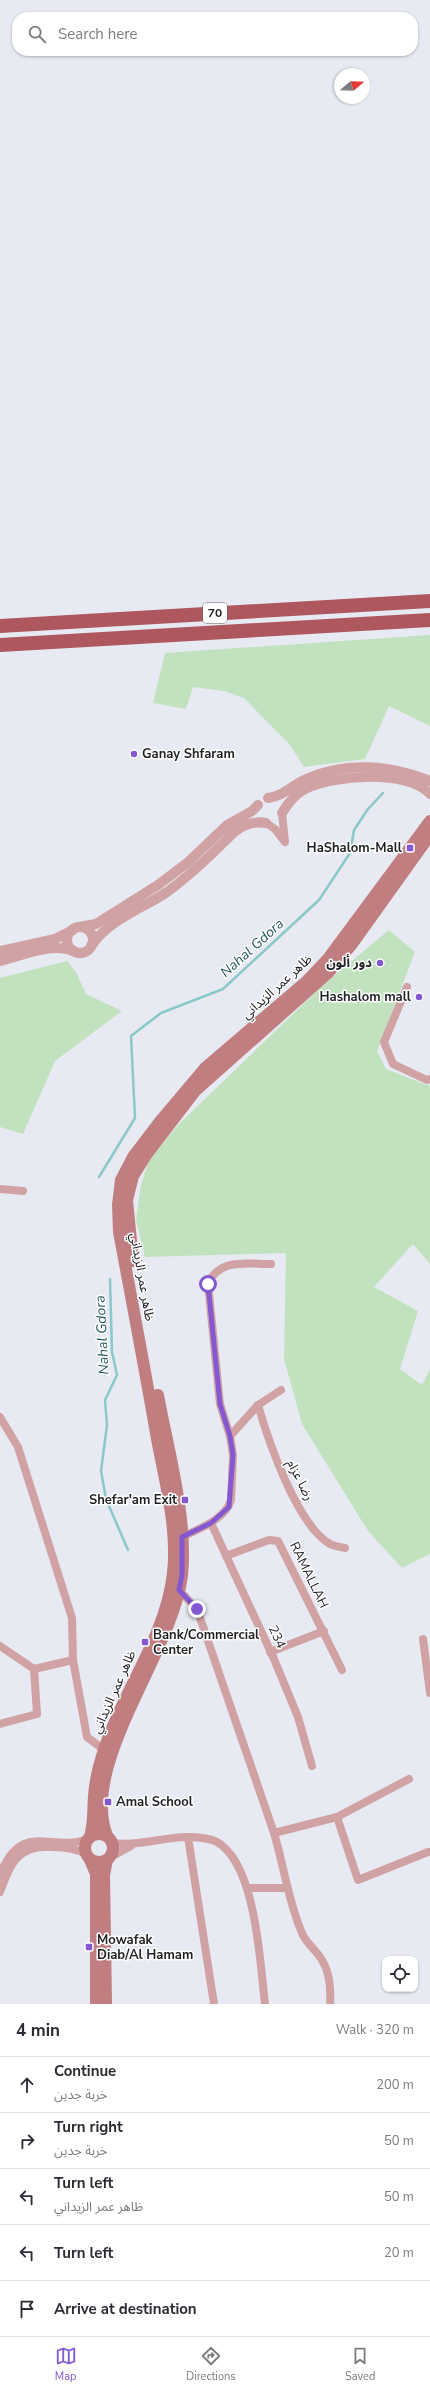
<!DOCTYPE html>
<html lang="en">
<head>
<meta charset="utf-8">
<style>
  :root { --surface:#fff; --page:#f2f2f3; --text:#2b2b33; --muted:#7c7c81; --line:#e1e1e2; --accent:#8358d1 }
  body { margin:0; font-family:"Nunito Sans","Noto Sans Arabic",sans-serif; background:var(--page); color:var(--text) }
  .controls { position:absolute; right:12px; bottom:12px; display:grid; overflow:hidden; border-radius:8px; box-shadow:0 1px 3px #0004 }
  .controls button { width:36px; height:36px; display:grid; place-items:center; padding:0; border:0; border-bottom:1px solid var(--line); background:var(--surface); color:var(--text); font:20px sans-serif }
  .compass { position:absolute; left:334px; top:68px; width:36px; height:36px; border-radius:50%; background:var(--surface); box-shadow:0 1px 3px #0004; rotate:71deg }
  .stop { position:absolute; width:12px; height:12px; margin:-9px; border:3px solid #8358d1; border-radius:50%; background:#fff }
  .stop.end { background:#8358d1; border-color:#fff; box-shadow:0 1px 4px #0008 }
  .list { margin:0; padding:0; list-style:none }
  h2 { display:flex; justify-content:space-between; align-items:center; height:52px; margin:0; padding:0 16px; font-size:17px }
  h2 small { font-size:13px; font-weight:400; color:var(--muted) }
  .list li { display:grid; grid-template-columns:26px 1fr auto; gap:12px; align-items:center; box-sizing:border-box; height:56px; padding:0 16px; border-top:1px solid var(--line) }
  .list b { display:block; font-size:15px; white-space:nowrap }
  .list p { margin:0; font-size:13px; white-space:nowrap; color:var(--muted) }
  .list em { font-size:13px; font-style:normal; color:var(--muted) }
  .icon { flex:none; width:22px; height:22px; fill:none; stroke:currentColor; stroke-width:2; stroke-linecap:round; stroke-linejoin:round }
  .map { position:relative; flex:none; width:430px; height:2004px; overflow:hidden }
  .search { position:absolute; background:var(--surface); box-shadow:0 1px 3px #0004; left:12px; right:12px; top:12px; height:44px; display:flex; align-items:center; gap:10px; box-sizing:border-box; padding:0 14px; border-radius:16px; color:var(--muted); font-size:15px }
  .sheet { height:332px; background:var(--surface) }
  nav { display:flex; justify-content:space-around; align-items:center; box-sizing:border-box; height:56px; border-top:1px solid var(--line); background:var(--surface); font-size:11px; color:var(--muted) }
  nav a { display:grid; justify-items:center; gap:2px }
  nav .on { color:var(--accent) }
  .map>svg:first-child { display:block }
</style>
</head>
<body>
<div class="map">
<svg width="430" height="2004" viewBox="0 0 430 2004">
  <rect width="100%" height="100%" fill="#e7eaf2"/>
  <g fill="#c2e2bf">
    <path d="M 430,635 L 430,726 L 389,706 L 365,759 L 304,767 L 290,745 L 244,698 L 224,691 L 193,687 L 186,709 L 153,703 L 165,653 Z"/>
    <path d="M 389,930 L 415,952 L 377,1051 L 386,1069 L 430,1086 L 430,1264 L 413,1244 L 374,1287 L 418,1311 L 400,1369 L 422,1385 L 430,1369 L 430,1554 L 402,1568 L 368,1531 L 302,1424 L 284,1359 L 286,1253 L 145,1257 L 136,1220 L 141,1185 L 149,1160 L 179,1124 L 323,985 Z"/>
    <path d="M 67,961 L 76,972 L 86,994 L 122,1011 L 55,1061 L 23,1134 L 0,1127 L 0,978 Z"/>
  </g>
  <g fill="none" stroke-linecap="round" stroke-linejoin="round">
    <g stroke="#8ac8c9" stroke-width="2.5">
      <path d="M 99,1177 L 135,1118 L 131,1036 L 161,1013 L 223,989 L 319,900 L 350,853 L 354,830 L 368,809 L 383,793"/>
      <path d="M 110,1279 L 112,1352 L 117,1375 L 105,1400 L 107,1425 L 101,1471 L 106,1499 L 128,1550"/>
    </g>
    <g stroke="#d1a2a4" stroke-width="8">
      <path d="M 266,823 L 275,829 L 285,842 L 282,813"/>
      <path d="M 407,987 L 384,1042 L 393,1064 L 427,1080 L 430,1079"/>
      <path d="M 0,1189 L 23,1191"/>
      <path d="M 258,1405 C 268,1440 297,1525 330,1544 C 334,1546 340,1547 345,1548"/>
      <path d="M 0,1417 L 18,1447 L 72,1618 L 73,1660"/>
      <path d="M 230,1436 L 258,1405 L 281,1390"/>
      <path d="M 211,1523 L 274,1659 L 298,1717 L 312,1766"/>
      <path d="M 182,1537 C 198,1529 225,1520 231,1500 L 233,1455 L 230,1436 L 220,1404 L 208,1283 C 221,1258 246,1264 271,1264"/>
      <path d="M 226,1556 L 269,1540 L 278,1541 L 342,1670"/>
      <path d="M 179,1590 L 197,1609 L 274,1833 C 284,1866 288,1901 302,1933 C 306,1943 316,1950 322,1960 C 330,1973 331,1989 330,2004"/>
      <path d="M 423,1639 L 430,1693"/>
      <path d="M 0,1646 L 34,1669"/>
      <path d="M 270,1652 L 324,1631"/>
      <path d="M 0,1724 L 37,1714 L 34,1669 L 73,1660 L 87,1737 L 108,1753"/>
      <path d="M 337,1817 L 358,1880 L 428,1852"/>
      <path d="M 274,1833 L 337,1817 L 409,1779"/>
      <path d="M 188,1837 L 214,2004"/>
      <path d="M 111,1842 C 131,1848 164,1837 187,1837 C 194,1837 210,1838 217,1842 C 256,1864 260,1963 265,2004"/>
      <path d="M 111,1857 L 131,1846"/>
      <path d="M 0,1875 C 22,1819 51,1853 88,1839"/>
      <path d="M 248,1888 L 287,1888"/>
      <path d="M 0,1892 C 11,1863 17,1845 53,1847 C 65,1847 75,1848 86,1854"/>
    </g>
    <g stroke="#d1a2a4" stroke-width="10">
      <path d="M 268,798 C 284,796 292,785 306,779 C 346,761 391,765 430,781"/>
      <path d="M 282,813 C 288,803 295,794 305,789 C 332,775 408,769 430,794"/>
      <path d="M 79,927 L 96,924 L 158,885 L 187,863 L 227,825 L 252,811 L 258,805"/>
      <circle cx="80" cy="940" r="13"/>
      <path d="M 91,946 C 108,920 142,909 167,892 C 189,876 207,859 226,840 C 237,828 249,820 266,823"/>
      <path d="M 0,951 L 55,939 L 73,930"/>
      <path d="M 0,961 C 23,956 50,942 74,951"/>
    </g>
    <g stroke="#c17e81" stroke-width="12">
      <path d="M 133,1261 L 127,1200 L 133,1176 L 146,1155 L 195,1091 L 329,972 L 352,944 L 430,835"/>
      <circle cx="99" cy="1848" r="14"/>
      <path d="M 107,1836 C 79,1763 173,1652 182,1575 C 188,1520 168,1450 158,1395"/>
      <path d="M 90,1837 C 94,1823 93,1810 94,1796 C 95,1781 99,1765 104,1750 C 123,1690 166,1637 173,1573 C 178,1529 165,1482 157,1439 C 145,1370 132,1301 119,1232 L 118,1205 L 121,1180 L 133,1157 L 162,1119 L 205,1068 L 307,981 L 327,960 L 430,821"/>
      <path d="M 90,1860 L 96,1874 L 96,2004"/>
      <path d="M 106,2004 L 104,1875 L 107,1860"/>
    </g>
    <g stroke="#ae575e" stroke-width="14">
      <path d="M 0,626 L 430,601"/>
      <path d="M 0,645 L 430,620"/>
    </g>
  </g>
  <g fill="none" stroke-linecap="round" stroke-linejoin="round">
    <path stroke="#8358d1" stroke-width="5" d="M 197,1609 L 179,1590 L 182,1575 L 182,1537 L 211,1523 L 229,1507 L 233,1455 L 230,1436 L 220,1404 L 208,1284"/>
  </g>
  <g fill="#8358d1" stroke="#fff" stroke-width="1.5">
    <circle cx="134" cy="754" r="4"/>
    <rect x="406" y="844" width="8" height="8" rx="2"/>
    <circle cx="380" cy="963" r="4"/>
    <circle cx="419" cy="997" r="4"/>
    <rect x="181" y="1496" width="8" height="8" rx="2"/>
    <rect x="141" y="1638" width="8" height="8" rx="2"/>
    <rect x="104" y="1798" width="8" height="8" rx="2"/>
    <rect x="85" y="1943" width="8" height="8" rx="2"/>
  </g>
  <g text-anchor="middle" dominant-baseline="central" stroke-width="3" stroke-linejoin="round" paint-order="stroke">
    <rect fill="#fff" stroke="#626365" stroke-width="1" x="203" y="603" width="24" height="20" rx="3"/>
    <g font-size="12" font-weight="bold" fill="#1f2023">
      <text x="215" y="613">70</text>
    </g>
    <g font-size="13" font-weight="bold" fill="#1f2023" stroke="#fff" text-anchor="start">
      <text x="142" y="754">Ganay Shfaram</text>
      <text x="402" y="848" text-anchor="end">HaShalom-Mall</text>
      <text x="372" y="963" text-anchor="end">دور ألون</text>
      <text x="411" y="997" text-anchor="end">Hashalom mall</text>
      <text x="177" y="1500" text-anchor="end">Shefar'am Exit</text>
      <text x="153" y="1635">Bank/Commercial<tspan x="153" dy="15">Center</tspan></text>
      <text x="116" y="1802">Amal School</text>
      <text x="97" y="1940">Mowafak<tspan x="97" dy="15">Diab/Al Hamam</tspan></text>
    </g>
    <g font-size="13" fill="#1f2023" stroke="#fff">
      <text transform="translate(277 987) rotate(-42)">ظاهر عمر الزيداني</text>
      <text transform="translate(142 1277) rotate(80)">ظاهر عمر الزيداني</text>
      <text transform="translate(300 1480) rotate(63)">رضا عزام</text>
      <text transform="translate(309 1575) rotate(64)">RAMALLAH</text>
      <text transform="translate(277 1637) rotate(65)">234</text>
      <text transform="translate(114 1692) rotate(-66)">ظاهر عمر الزيداني</text>
    </g>
    <g font-size="14" font-style="italic" fill="#24595b" stroke="#fff">
      <text transform="translate(252 948) rotate(-42)">Nahal Gdora</text>
      <text transform="translate(102 1335) rotate(-93)">Nahal Gdora</text>
    </g>
  </g>
</svg>
<div class="controls">
<button><svg class="icon" aria-label="locate" viewBox="0 0 24 24"><circle cx="12" cy="12" r="6"/><path d="M12 2v4M12 18v4M2 12h4M18 12h4"/></svg></button>
</div>
<svg class="compass" viewBox="-18 -18 36 36"><path d="M0-13l5 13h-10z" fill="#e53935"/><path d="M0 13l5-13h-10z" fill="#7c7c81"/></svg>
<div class="stop" style="left:208px;top:1284px"></div>
<div class="stop end" style="left:197px;top:1609px"></div>
<div class="search"><svg class="icon" aria-label="search" viewBox="0 0 24 24"><circle cx="10" cy="10" r="6"/><path d="M15 15l6 6"/></svg>Search here</div>
</div>
<section class="sheet">
<h2>4 min<small>Walk · 320 m</small></h2>
<ul class="list">
<li><svg class="icon" aria-label="ahead" viewBox="0 0 24 24"><path d="M12 20V5M6 11l6-6 6 6"/></svg><div><b>Continue</b><p>خربة جدين</p></div><em>200 m</em></li>
<li><svg class="icon" aria-label="right" viewBox="0 0 24 24"><path d="M7 20v-9h11M14 6l5 5-5 5"/></svg><div><b>Turn right</b><p>خربة جدين</p></div><em>50 m</em></li>
<li><svg class="icon" aria-label="left" viewBox="0 0 24 24"><path d="M17 20v-9H6M10 6l-5 5 5 5"/></svg><div><b>Turn left</b><p>ظاهر عمر الزيداني</p></div><em>50 m</em></li>
<li><svg class="icon" aria-label="left" viewBox="0 0 24 24"><path d="M17 20v-9H6M10 6l-5 5 5 5"/></svg><div><b>Turn left</b></div><em>20 m</em></li>
<li><svg class="icon" aria-label="arrive" viewBox="0 0 24 24"><path d="M6 21V4h12l-3 4 3 4H6"/></svg><div><b>Arrive at destination</b></div></li>
</ul>
</section>
<nav>
<a class="on"><svg class="icon" aria-label="map" viewBox="0 0 24 24"><path d="M3 6l6-2 6 2 6-2v14l-6 2-6-2-6 2zM9 4v14M15 6v14"/></svg>Map</a>
<a><svg class="icon" aria-label="directions" viewBox="0 0 24 24"><path d="M12 3l9 9-9 9-9-9zM9 14v-3h6M13 9l2 2-2 2"/></svg>Directions</a>
<a><svg class="icon" aria-label="saved" viewBox="0 0 24 24"><path d="M7 4h10v16l-5-4-5 4z"/></svg>Saved</a>
</nav>
</body>
</html>
